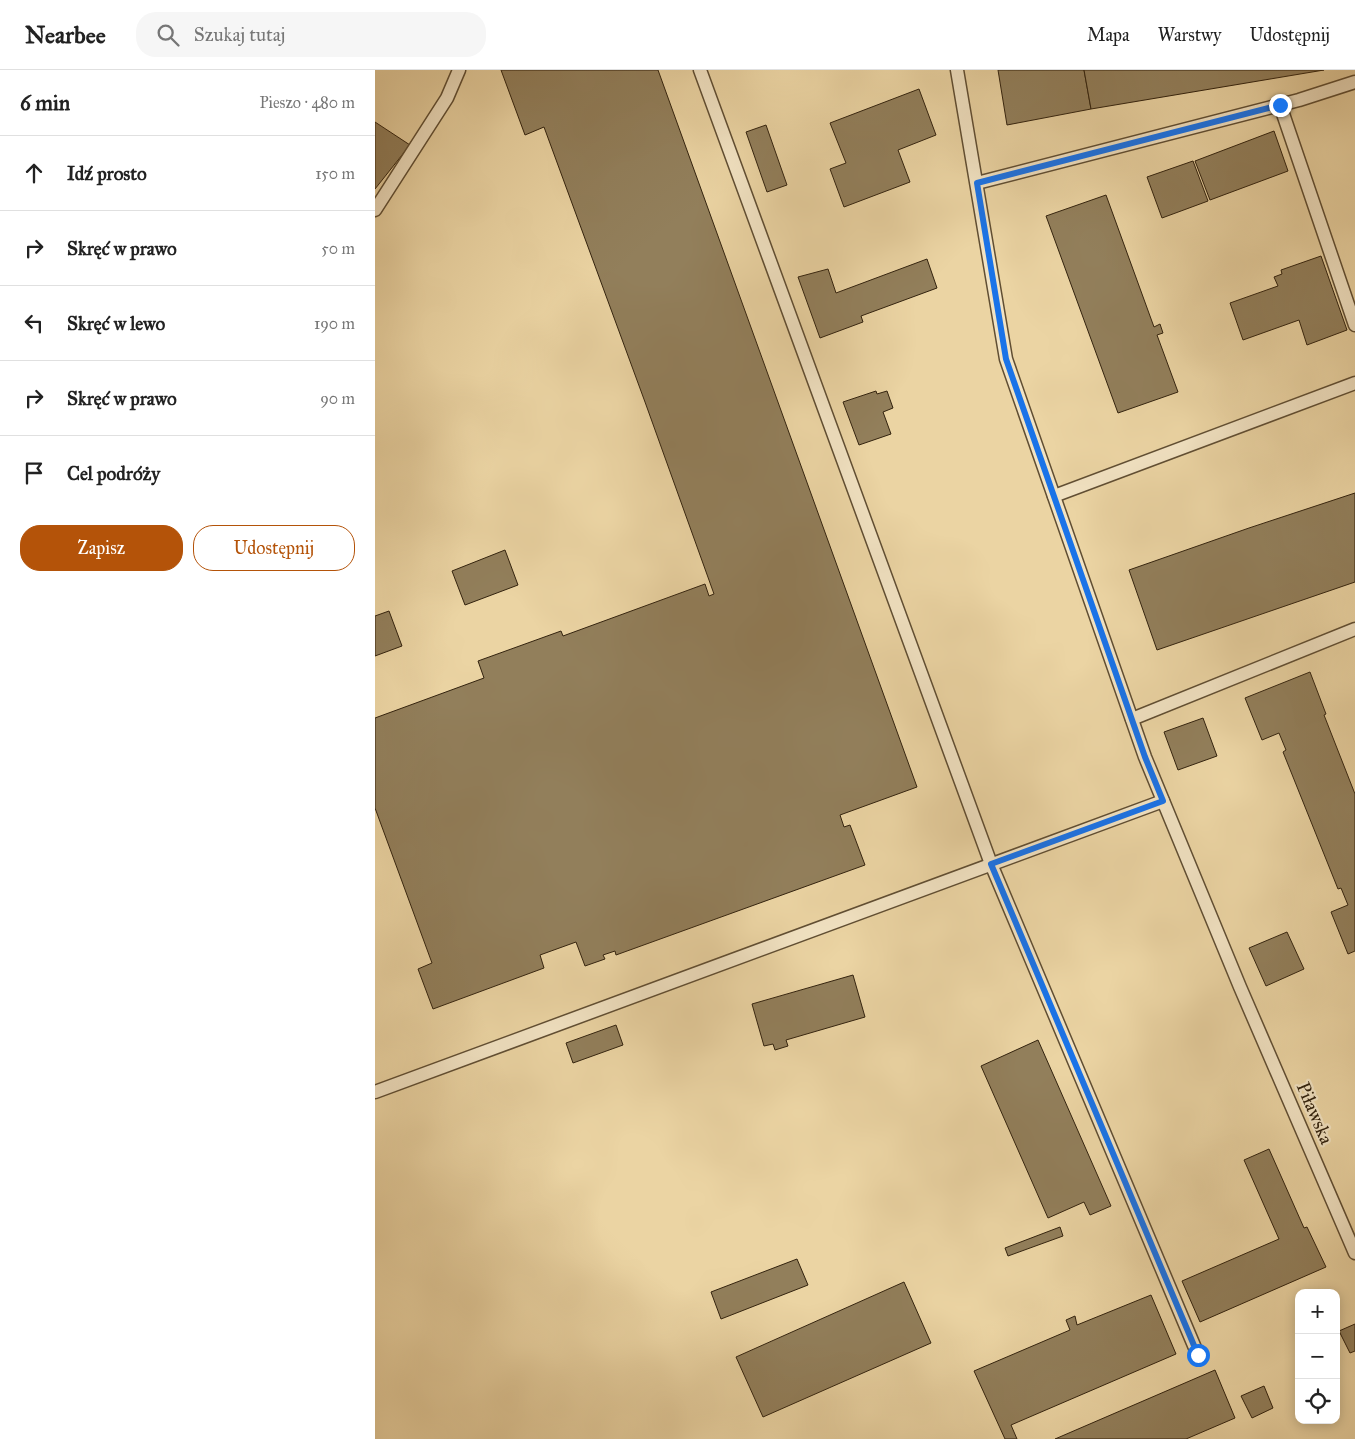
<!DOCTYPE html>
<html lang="pl">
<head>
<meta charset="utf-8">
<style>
  :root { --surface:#fff; --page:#f6f6f6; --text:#222; --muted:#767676; --line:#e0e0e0; --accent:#b45309 }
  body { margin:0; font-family:"IM FELL Great Primer",serif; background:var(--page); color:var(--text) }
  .controls { position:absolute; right:15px; bottom:15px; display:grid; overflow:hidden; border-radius:10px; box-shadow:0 2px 12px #0003 }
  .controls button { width:45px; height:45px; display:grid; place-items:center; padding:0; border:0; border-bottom:1px solid var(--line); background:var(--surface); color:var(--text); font:25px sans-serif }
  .stop { position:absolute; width:15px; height:15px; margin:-11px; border:4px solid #1a73e8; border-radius:50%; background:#fff }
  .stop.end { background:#1a73e8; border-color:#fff; box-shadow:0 1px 5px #0008 }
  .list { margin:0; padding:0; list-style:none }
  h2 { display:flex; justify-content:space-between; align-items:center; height:65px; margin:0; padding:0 20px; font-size:21px }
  h2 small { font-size:16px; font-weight:400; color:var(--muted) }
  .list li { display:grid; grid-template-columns:32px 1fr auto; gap:15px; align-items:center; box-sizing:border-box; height:75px; padding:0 20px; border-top:1px solid var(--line) }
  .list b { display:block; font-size:19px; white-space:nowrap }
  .list em { font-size:16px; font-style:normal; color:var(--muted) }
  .actions { display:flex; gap:10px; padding:15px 20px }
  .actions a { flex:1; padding:11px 0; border:1px solid var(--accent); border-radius:20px; text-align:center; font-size:18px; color:var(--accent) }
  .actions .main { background:var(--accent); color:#fff }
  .icon { flex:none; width:28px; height:28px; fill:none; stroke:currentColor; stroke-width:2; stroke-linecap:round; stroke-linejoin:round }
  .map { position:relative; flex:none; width:980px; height:1369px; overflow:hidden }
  header { display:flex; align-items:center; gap:30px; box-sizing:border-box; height:70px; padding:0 25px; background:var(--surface); border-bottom:1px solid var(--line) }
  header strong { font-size:24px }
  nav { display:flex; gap:28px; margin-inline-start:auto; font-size:18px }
  .search { width:350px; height:45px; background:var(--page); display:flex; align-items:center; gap:12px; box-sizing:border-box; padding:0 18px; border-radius:20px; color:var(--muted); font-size:19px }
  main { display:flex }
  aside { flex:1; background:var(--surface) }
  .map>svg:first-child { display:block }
</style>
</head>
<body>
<header>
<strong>Nearbee</strong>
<div class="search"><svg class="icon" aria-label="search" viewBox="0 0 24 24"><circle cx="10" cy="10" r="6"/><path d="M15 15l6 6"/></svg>Szukaj tutaj</div>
<nav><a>Mapa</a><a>Warstwy</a><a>Udostępnij</a></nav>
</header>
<main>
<aside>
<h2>6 min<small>Pieszo · 480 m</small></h2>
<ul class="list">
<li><svg class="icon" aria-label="ahead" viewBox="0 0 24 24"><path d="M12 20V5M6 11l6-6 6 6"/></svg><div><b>Idź prosto</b></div><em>150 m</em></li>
<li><svg class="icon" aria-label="right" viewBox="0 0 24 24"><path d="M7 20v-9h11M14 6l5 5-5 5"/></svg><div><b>Skręć w prawo</b></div><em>50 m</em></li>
<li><svg class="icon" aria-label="left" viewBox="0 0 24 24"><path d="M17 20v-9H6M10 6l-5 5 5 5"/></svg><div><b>Skręć w lewo</b></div><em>190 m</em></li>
<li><svg class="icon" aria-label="right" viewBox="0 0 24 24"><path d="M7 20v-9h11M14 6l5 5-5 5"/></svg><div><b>Skręć w prawo</b></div><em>90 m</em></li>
<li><svg class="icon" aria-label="arrive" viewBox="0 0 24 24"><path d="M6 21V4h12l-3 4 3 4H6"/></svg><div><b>Cel podróży</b></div></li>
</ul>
<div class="actions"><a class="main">Zapisz</a><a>Udostępnij</a></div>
</aside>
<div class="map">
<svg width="980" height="1369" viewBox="0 0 980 1369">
  <rect width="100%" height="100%" fill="#ebd4a3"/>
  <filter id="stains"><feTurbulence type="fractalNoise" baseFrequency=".004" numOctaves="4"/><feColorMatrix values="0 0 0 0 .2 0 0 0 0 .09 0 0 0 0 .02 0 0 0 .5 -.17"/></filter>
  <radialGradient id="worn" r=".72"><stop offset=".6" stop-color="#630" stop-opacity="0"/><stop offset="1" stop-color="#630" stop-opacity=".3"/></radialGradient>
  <g fill="#927f5b" stroke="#32220e">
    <path d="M 126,0 L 283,0 L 542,717 L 465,745 L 469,757 L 475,755 L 490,795 L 241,885 L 240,881 L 228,885 L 230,889 L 210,896 L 201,872 L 165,885 L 169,898 L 58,939 L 43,899 L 57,893 L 0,738 L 0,648 L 109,608 L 103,591 L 186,561 L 188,566 L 330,514 L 334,526 L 339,524 L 270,332 L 169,57 L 150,65 Z"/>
    <path d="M 623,0 L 709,0 L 716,39 L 632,55 Z"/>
    <path d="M 709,0 L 949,0 L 716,39 Z"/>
    <path d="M 544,19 L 561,65 L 523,80 L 535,112 L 469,137 L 455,99 L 471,93 L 455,53 Z"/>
    <path d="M 0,52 L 35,75 L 0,119 Z"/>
    <path d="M 391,55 L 412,115 L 392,122 L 371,62 Z"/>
    <path d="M 899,61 L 913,101 L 835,130 L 820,91 Z"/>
    <path d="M 818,91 L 833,131 L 787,148 L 772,107 Z"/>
    <path d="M 731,125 L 779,257 L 785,254 L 788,263 L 782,265 L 803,322 L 743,343 L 671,146 Z"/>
    <path d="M 946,186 L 972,260 L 932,275 L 924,250 L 868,270 L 855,233 L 903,216 L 899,207 L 907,204 L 906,200 Z"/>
    <path d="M 552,189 L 562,218 L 486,246 L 488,252 L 445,268 L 423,207 L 453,199 L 461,223 Z"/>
    <path d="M 501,321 L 502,324 L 512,321 L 518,338 L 508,342 L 516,364 L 484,375 L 468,332 Z"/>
    <path d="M 980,423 L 980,512 L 782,580 L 754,500 L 874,458 Z"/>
    <path d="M 130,480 L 143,515 L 90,535 L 77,501 Z"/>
    <path d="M 14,541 L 27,576 L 0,586 L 0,546 Z"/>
    <path d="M 935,602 L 951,644 L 949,645 L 980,724 L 980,881 L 973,884 L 956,842 L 973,835 L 966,818 L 963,819 L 908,682 L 911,680 L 904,663 L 887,670 L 870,628 Z"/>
    <path d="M 828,648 L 842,686 L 803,700 L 789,662 Z"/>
    <path d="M 912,862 L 929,899 L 891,916 L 874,878 Z"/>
    <path d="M 478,905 L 490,947 L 411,970 L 413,976 L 400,980 L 398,974 L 389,976 L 377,934 Z"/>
    <path d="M 241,955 L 248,975 L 198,993 L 191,973 Z"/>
    <path d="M 663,970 L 736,1136 L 715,1145 L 709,1132 L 673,1148 L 606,996 Z"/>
    <path d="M 894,1079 L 929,1158 L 932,1157 L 951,1197 L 825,1252 L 807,1211 L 904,1169 L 869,1090 Z"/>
    <path d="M 685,1157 L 688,1166 L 633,1186 L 630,1178 Z"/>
    <path d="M 422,1189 L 433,1215 L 346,1249 L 336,1222 Z"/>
    <path d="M 529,1212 L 556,1273 L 388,1347 L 361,1287 Z"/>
    <path d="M 776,1225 L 801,1284 L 636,1355 L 642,1369 L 630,1369 L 599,1301 L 695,1260 L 691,1250 L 700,1246 L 702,1255 Z"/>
    <path d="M 980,1254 L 980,1281 L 975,1283 L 964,1261 Z"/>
    <path d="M 840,1300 L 860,1348 L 811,1369 L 680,1369 Z"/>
    <path d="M 889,1316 L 898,1338 L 877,1348 L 866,1326 Z"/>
  </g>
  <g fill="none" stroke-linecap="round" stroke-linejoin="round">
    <g stroke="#604e33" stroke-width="15">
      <g id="lane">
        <path d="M 325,0 L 616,794 L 823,1285"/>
        <path d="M 582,0 L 631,289 L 770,687 L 865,917 L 980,1183"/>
        <path d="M 905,35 L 980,255"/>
        <path d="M 602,113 L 924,30 L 980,12"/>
        <path d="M 0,140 L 72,28 L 84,0"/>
        <path d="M 679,426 L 980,313"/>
        <path d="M 757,649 L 980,559"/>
        <path d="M 0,1022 L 788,731"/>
      </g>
    </g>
    <use href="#lane" stroke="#f2e3c3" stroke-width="12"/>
  </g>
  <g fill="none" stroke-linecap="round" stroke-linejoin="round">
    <path stroke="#1a73e8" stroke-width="6" d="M 823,1285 L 616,794 L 788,731 L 770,687 L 631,289 L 602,113 L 905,35"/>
  </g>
  <g text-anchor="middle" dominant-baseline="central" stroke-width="4.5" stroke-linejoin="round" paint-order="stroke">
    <g font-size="19" fill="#32220e" stroke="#f2e3c3">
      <text transform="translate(940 1043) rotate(67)">Piławska</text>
    </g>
  </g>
  <rect width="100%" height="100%" filter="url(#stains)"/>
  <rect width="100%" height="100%" fill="url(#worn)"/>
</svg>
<div class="controls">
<button>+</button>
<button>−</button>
<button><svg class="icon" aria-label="locate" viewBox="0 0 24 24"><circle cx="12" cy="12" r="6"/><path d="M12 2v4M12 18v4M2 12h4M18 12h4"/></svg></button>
</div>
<div class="stop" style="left:823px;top:1285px"></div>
<div class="stop end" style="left:905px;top:35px"></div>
</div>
</main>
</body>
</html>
